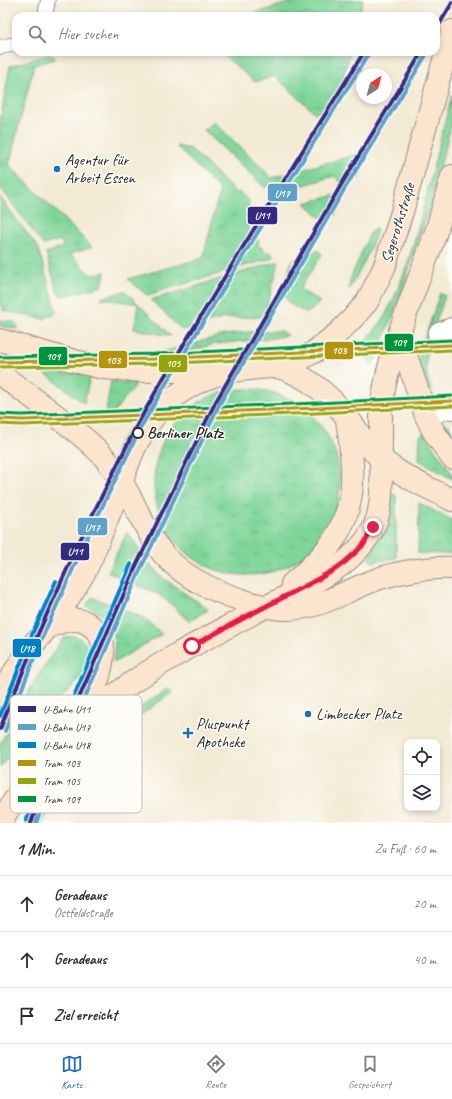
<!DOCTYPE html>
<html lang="de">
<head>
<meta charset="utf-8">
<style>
  :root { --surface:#fff; --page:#f2f2f3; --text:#2b2b33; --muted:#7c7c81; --line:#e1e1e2; --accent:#1f6fb2 }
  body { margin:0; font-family:Caveat,sans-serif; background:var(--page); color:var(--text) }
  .controls { position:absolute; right:12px; bottom:12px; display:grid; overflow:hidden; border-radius:8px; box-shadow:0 2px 6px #0003 }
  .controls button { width:36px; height:36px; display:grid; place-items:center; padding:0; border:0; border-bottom:1px solid var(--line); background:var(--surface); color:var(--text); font:20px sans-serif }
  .compass { position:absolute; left:356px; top:68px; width:36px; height:36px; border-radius:50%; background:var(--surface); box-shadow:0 2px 6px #0003; rotate:36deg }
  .stop { position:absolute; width:12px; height:12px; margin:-9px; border:3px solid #e11d48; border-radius:50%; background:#fff }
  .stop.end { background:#e11d48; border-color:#fff; box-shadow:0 1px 4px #0008 }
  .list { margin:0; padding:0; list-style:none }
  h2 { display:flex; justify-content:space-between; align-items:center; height:52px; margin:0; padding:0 16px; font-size:17px }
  h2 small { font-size:13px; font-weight:400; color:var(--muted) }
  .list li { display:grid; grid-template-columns:26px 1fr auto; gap:12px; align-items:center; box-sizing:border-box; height:56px; padding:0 16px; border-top:1px solid var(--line) }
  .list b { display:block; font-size:15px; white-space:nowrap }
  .list p { margin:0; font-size:13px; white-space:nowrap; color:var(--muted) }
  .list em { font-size:13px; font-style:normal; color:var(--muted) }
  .icon { flex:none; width:22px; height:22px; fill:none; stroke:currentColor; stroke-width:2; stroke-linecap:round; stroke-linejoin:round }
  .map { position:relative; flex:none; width:452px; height:823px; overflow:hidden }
  .search { position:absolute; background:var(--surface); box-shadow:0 2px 6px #0003; left:12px; right:12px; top:12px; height:44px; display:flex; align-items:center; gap:10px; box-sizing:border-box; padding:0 14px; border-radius:12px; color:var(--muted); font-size:15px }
  .sheet { height:220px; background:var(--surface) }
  nav { display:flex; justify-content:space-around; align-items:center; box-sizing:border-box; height:56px; border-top:1px solid var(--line); background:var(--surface); font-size:11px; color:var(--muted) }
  nav a { display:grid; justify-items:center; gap:2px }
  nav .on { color:var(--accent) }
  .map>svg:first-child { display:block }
</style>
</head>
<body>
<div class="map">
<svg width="452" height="823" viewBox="0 0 452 823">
  <defs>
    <pattern id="grass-tufts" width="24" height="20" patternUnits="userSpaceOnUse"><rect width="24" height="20" fill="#7fd599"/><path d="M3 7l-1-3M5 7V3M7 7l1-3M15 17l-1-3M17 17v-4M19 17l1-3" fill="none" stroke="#6eb784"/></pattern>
  </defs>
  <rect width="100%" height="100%" fill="#fdfcf7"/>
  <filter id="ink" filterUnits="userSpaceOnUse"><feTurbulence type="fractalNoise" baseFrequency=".025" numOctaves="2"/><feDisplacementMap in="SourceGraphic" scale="8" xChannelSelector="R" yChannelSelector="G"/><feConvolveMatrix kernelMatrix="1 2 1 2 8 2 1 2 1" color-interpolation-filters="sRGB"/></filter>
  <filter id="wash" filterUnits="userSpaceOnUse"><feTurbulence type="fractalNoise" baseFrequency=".012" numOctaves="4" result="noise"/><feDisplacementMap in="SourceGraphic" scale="16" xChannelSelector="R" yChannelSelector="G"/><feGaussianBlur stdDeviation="0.9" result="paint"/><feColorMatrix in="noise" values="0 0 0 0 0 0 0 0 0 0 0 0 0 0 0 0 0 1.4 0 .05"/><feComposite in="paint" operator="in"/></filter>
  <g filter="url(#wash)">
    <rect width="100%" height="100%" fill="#f3ead4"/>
    <g fill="url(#grass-tufts)" stroke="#558062">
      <path d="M 299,0 L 363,0 L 359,16 L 245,16 Z"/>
      <path d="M 220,52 L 350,52 L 336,108 L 315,113 L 275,76 L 255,82 Z"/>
      <path d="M 52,54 L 55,59 L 34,65 L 9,165 L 92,247 L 70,254 L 91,275 L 105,272 L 102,286 L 63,296 L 58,294 L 46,253 L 63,247 L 61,240 L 43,245 L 0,187 L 0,122 L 10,66 Z"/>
      <path d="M 452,95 L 452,121 L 432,199 L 400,297 L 373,366 L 365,356 L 356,350 C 368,338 381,325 388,310 C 409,270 420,221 431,177 C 437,150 445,122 452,95 Z"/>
      <path d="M 214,122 L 272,178 L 358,154 L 362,168 L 360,177 L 340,182 L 334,176 L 297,187 L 295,195 L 277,200 L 272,195 L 273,191 L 268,186 L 264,187 L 204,130 Z"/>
      <path d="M 176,146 L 191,149 L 236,193 L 240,193 L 249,201 L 248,206 L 253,211 L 257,210 L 262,214 L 260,224 L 247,228 L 259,241 L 257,244 L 267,253 L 269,251 L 274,256 L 273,258 L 269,259 L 147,295 L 128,279 L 203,258 L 220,190 Z"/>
      <path d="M 340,194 L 336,214 L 321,218 L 305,203 Z"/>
      <path d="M 0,197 L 38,248 L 57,312 L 44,319 L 2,310 L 4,307 L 0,305 Z"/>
      <path d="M 375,229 L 377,230 C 370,251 361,270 349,289 L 350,280 L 369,235 L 371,231 Z"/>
      <path d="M 317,250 L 322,254 L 300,289 L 320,302 L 312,310 L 306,313 L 290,304 L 283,293 L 291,261 Z"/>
      <path d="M 279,261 L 264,317 L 224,318 L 182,330 L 151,300 Z"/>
      <path d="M 125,291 L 171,336 L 134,329 L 138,304 L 100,298 Z"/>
      <path d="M 440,293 L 445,296 C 439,316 425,346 426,366 C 426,376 431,387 433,397 L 430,403 L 418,358 Z"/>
      <path d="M 0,320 L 14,322 L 17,325 L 18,329 L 0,326 Z"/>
      <path d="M 281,331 L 288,335 L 274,338 L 214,344 L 187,352 L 141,362 L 116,358 L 121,354 L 148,355 L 160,353 L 224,335 L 248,332 Z"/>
      <path d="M 0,348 L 90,376 L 84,403 L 62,386 L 43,372 L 0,352 Z"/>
      <path d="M 111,381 L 136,383 L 134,388 L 122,401 L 104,426 L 101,422 L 106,411 Z"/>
      <circle cx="247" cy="482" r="93"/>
      <path d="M 442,422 C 451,425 452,431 452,440 L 441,423 Z"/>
      <path d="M 424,432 L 438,454 L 452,473 L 452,479 L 419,460 L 420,436 Z"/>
      <path d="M 392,494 L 396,495 L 396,558 L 372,562 L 369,559 L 383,532 Z"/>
      <path d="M 419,503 L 452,520 L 452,554 L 418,553 Z"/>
      <path d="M 128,533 L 150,565 L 163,578 L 190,597 L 205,606 L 208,610 L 188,621 L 172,605 L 158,594 L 108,572 L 126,534 Z"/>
      <path d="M 92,597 L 141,617 L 151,624 L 162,634 L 115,662 L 113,660 C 117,644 115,625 100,614 C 96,611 91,608 86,606 Z"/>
      <path d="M 74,636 C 96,642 89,664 80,679 L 38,719 L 18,743 L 0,768 L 0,744 L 33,684 L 58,645 L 65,637 Z"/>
      <path d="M 169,688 L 173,692 C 121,727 74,769 41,823 L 36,823 C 42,811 50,801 58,790 C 81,760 108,731 139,709 C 148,701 159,695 169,688 Z"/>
    </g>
  </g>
  <g filter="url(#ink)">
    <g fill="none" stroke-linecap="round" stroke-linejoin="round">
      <g stroke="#8f8a80" stroke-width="16">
        <g id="lane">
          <path d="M 45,16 L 48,0"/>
          <path d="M 0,47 L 16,44"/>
        </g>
      </g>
      <g stroke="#8f8a80" stroke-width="24">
        <g id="street">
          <path d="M 439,334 L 452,329"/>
          <path d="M 435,412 L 447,407 L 452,408"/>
        </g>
      </g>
      <g stroke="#8f8a80" stroke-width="24">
        <g id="secondary">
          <path d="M 399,334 L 426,416 L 434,432 L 452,458"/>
          <path d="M 0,340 L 63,358 L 103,368 L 144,371 L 187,371 L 216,372"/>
          <path d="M 275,367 L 297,361 L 314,352 L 338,333 L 353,318 L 367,302 L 384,268 L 402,212 L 452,31"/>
          <path d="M 0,374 C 17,386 33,398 49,410 C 68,425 88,439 104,457 C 127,484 137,514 155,543 C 176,575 212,591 248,602 C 259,605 271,608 283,609 C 320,610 342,592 375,580 C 396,572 429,567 452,568"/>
          <path d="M 292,584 C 302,575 312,566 321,556 C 359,515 355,472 347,420"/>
          <path d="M 47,628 C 59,622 74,616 87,623 C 95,628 102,636 103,645 C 106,662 91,701 85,719"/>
          <path d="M 0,695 L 27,652 L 47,628 L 68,599 L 83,575 L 91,559 C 100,536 110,513 119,489 C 125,473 130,456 138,441 C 158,402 196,375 240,370 C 251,369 263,367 274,367 C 284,367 301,376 310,382 C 328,394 343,411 356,429 C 361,437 366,444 373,451 C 394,473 425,486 452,500"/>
          <path d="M 0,823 C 30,771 78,720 127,686 C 165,659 207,638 248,616 C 291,592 348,575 373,529 C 384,506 381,481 381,457 C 381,441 381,425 381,409 C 388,352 412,299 431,246 C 440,223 445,199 452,176"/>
        </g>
      </g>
      <use href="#lane" stroke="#fff" stroke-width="14"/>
      <use href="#street" stroke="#fff" stroke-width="22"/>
      <use href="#secondary" stroke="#fce5cf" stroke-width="22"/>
      <g stroke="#fdfcf7" stroke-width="6">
        <g id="tram-1">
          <path d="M 0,362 L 155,359 L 452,345"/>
          <path d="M 0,419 L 22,420 L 317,408 L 452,401"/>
        </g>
      </g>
      <g stroke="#fdfcf7" stroke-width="6">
        <g id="tram-2">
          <path d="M 0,367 L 155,364 L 452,350"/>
          <path d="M 0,424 L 22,425 L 317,413 L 452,406"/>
        </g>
      </g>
      <g stroke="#fdfcf7" stroke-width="6">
        <g id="tram-3">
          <path d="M 0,357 L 155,354 L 452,340"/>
          <path d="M 0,414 L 22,415 L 317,403 L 452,396"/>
        </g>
      </g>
      <use href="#tram-1" stroke="#b4940f" stroke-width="3"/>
      <use href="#tram-2" stroke="#94a40b" stroke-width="3"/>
      <use href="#tram-3" stroke="#00943c" stroke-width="3"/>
      <g stroke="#fdfcf7" stroke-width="7">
        <g id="metro-1">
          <path d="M 436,30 L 452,3"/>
          <path d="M 0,729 L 38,634 L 80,540 L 137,425 L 164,377 L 241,250 L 364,52"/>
          <path d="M 31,823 L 69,721 L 136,566 L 215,403 L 341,185 L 422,52"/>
        </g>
      </g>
      <g stroke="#fdfcf7" stroke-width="7">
        <g id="metro-2">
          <path d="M 5,731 L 43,636 L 85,542 L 141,427 L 168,380 L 245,253 L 368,55"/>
          <path d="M 36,823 L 74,723 L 141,568 L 219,405 L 345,188 L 426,55"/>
        </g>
      </g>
      <g stroke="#fdfcf7" stroke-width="7">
        <g id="metro-3">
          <path d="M 0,716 L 33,632 L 56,581"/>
          <path d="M 26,821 L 64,719 L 131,564"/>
        </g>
      </g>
      <use href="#metro-1" stroke="#342a82" stroke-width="4"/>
      <use href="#metro-2" stroke="#5fa1c7" stroke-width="4"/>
      <use href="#metro-3" stroke="#0080c8" stroke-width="4"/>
    </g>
  </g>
  <g fill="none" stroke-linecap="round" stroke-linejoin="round" filter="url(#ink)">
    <path stroke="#e11d48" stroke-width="5" d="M 192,646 L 251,614 L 311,583 L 334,570 L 345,562 L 355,553 L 364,544 L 373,527"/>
  </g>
  <g fill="#1f6fb2" stroke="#fdfcf7" stroke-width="1.5">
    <circle cx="57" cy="169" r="4"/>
    <circle cx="308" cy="714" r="4"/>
    <path d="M186 727h4v4h4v4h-4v4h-4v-4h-4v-4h4z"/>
  </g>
  <circle fill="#fdfcf7" stroke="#2b2b2b" stroke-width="2" cx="138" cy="433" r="5"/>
  <g text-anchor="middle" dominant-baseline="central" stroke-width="3" stroke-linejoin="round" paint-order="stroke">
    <g font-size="16" fill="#2b2b2b" stroke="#fdfcf7" text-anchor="start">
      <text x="65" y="160">Agentur für<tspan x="65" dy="18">Arbeit Essen</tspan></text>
      <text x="316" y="714">Limbecker Platz</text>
      <text x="196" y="724">Pluspunkt<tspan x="196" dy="18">Apotheke</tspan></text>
    </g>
    <g font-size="16" fill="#2b2b2b" stroke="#fdfcf7">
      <text transform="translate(398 223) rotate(-73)">Segerothstraße</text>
    </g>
    <g font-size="16" font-weight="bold" fill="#2b2b2b" stroke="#fdfcf7" text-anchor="start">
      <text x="147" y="433">Berliner Platz</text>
    </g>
  </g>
  <rect x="10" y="695" width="132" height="118" rx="6" fill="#fdfcf7" stroke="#bebdba" stroke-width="1"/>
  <rect x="18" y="706" width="18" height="6" fill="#342a82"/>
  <rect x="18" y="724" width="18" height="6" fill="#5fa1c7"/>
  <rect x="18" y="742" width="18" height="6" fill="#0080c8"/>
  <rect x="18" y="760" width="18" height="6" fill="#b4940f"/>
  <rect x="18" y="778" width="18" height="6" fill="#94a40b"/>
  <rect x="18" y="796" width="18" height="6" fill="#00943c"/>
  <g font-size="11" fill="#2b2b2b">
    <text x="43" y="713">U-Bahn U11</text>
    <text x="43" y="731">U-Bahn U17</text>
    <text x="43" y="749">U-Bahn U18</text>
    <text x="43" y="767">Tram 103</text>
    <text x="43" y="785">Tram 105</text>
    <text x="43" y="803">Tram 109</text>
  </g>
  <g stroke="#fdfcf7" stroke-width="1.5">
    <rect x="267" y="183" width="31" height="19" rx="4" fill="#5fa1c7"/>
    <rect x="247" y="206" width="31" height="19" rx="4" fill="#342a82"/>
    <rect x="384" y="333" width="30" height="19" rx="4" fill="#00943c"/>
    <rect x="324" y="341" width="30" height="19" rx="4" fill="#b4940f"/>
    <rect x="38" y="346" width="30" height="20" rx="4" fill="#00943c"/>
    <rect x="98" y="350" width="30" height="19" rx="4" fill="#b4940f"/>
    <rect x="158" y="354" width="30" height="19" rx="4" fill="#94a40b"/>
    <rect x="77" y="517" width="31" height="19" rx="4" fill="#5fa1c7"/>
    <rect x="60" y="542" width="30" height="19" rx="4" fill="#342a82"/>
    <rect x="12" y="638" width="30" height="20" rx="4" fill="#0080c8"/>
  </g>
  <g font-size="11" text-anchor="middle" font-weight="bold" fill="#fff">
    <text x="282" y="197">U17</text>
    <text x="262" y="219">U11</text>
    <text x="399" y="346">109</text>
    <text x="339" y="354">103</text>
    <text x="53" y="360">109</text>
    <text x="113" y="364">103</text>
    <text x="173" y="367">105</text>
    <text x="92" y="531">U17</text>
    <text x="75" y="555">U11</text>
    <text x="27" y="652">U18</text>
  </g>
</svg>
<div class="controls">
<button><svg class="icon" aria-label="locate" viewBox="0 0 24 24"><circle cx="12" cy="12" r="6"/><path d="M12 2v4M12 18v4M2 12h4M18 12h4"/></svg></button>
<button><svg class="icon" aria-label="layers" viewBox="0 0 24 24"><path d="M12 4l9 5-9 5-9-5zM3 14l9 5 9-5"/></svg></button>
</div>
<svg class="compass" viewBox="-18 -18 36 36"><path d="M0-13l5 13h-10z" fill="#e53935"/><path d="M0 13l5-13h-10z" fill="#7c7c81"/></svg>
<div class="stop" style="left:192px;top:646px"></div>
<div class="stop end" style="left:373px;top:527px"></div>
<div class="search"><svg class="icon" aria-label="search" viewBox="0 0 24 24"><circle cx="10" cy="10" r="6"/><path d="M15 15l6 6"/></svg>Hier suchen</div>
</div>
<section class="sheet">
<h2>1 Min.<small>Zu Fuß · 60 m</small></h2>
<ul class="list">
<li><svg class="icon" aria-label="ahead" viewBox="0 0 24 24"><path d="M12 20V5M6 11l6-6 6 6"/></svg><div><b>Geradeaus</b><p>Ostfeldstraße</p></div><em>20 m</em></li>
<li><svg class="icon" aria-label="ahead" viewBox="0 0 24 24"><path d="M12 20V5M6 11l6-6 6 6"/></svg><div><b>Geradeaus</b></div><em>40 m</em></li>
<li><svg class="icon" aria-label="arrive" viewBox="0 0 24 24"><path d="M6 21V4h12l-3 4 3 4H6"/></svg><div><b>Ziel erreicht</b></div></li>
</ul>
</section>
<nav>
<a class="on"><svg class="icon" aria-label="map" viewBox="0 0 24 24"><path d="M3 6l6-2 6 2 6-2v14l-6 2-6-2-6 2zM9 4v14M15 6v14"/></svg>Karte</a>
<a><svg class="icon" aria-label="directions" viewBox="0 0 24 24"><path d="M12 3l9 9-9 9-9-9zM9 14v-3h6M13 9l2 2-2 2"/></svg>Route</a>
<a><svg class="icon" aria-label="saved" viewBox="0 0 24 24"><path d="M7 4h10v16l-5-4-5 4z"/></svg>Gespeichert</a>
</nav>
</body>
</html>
